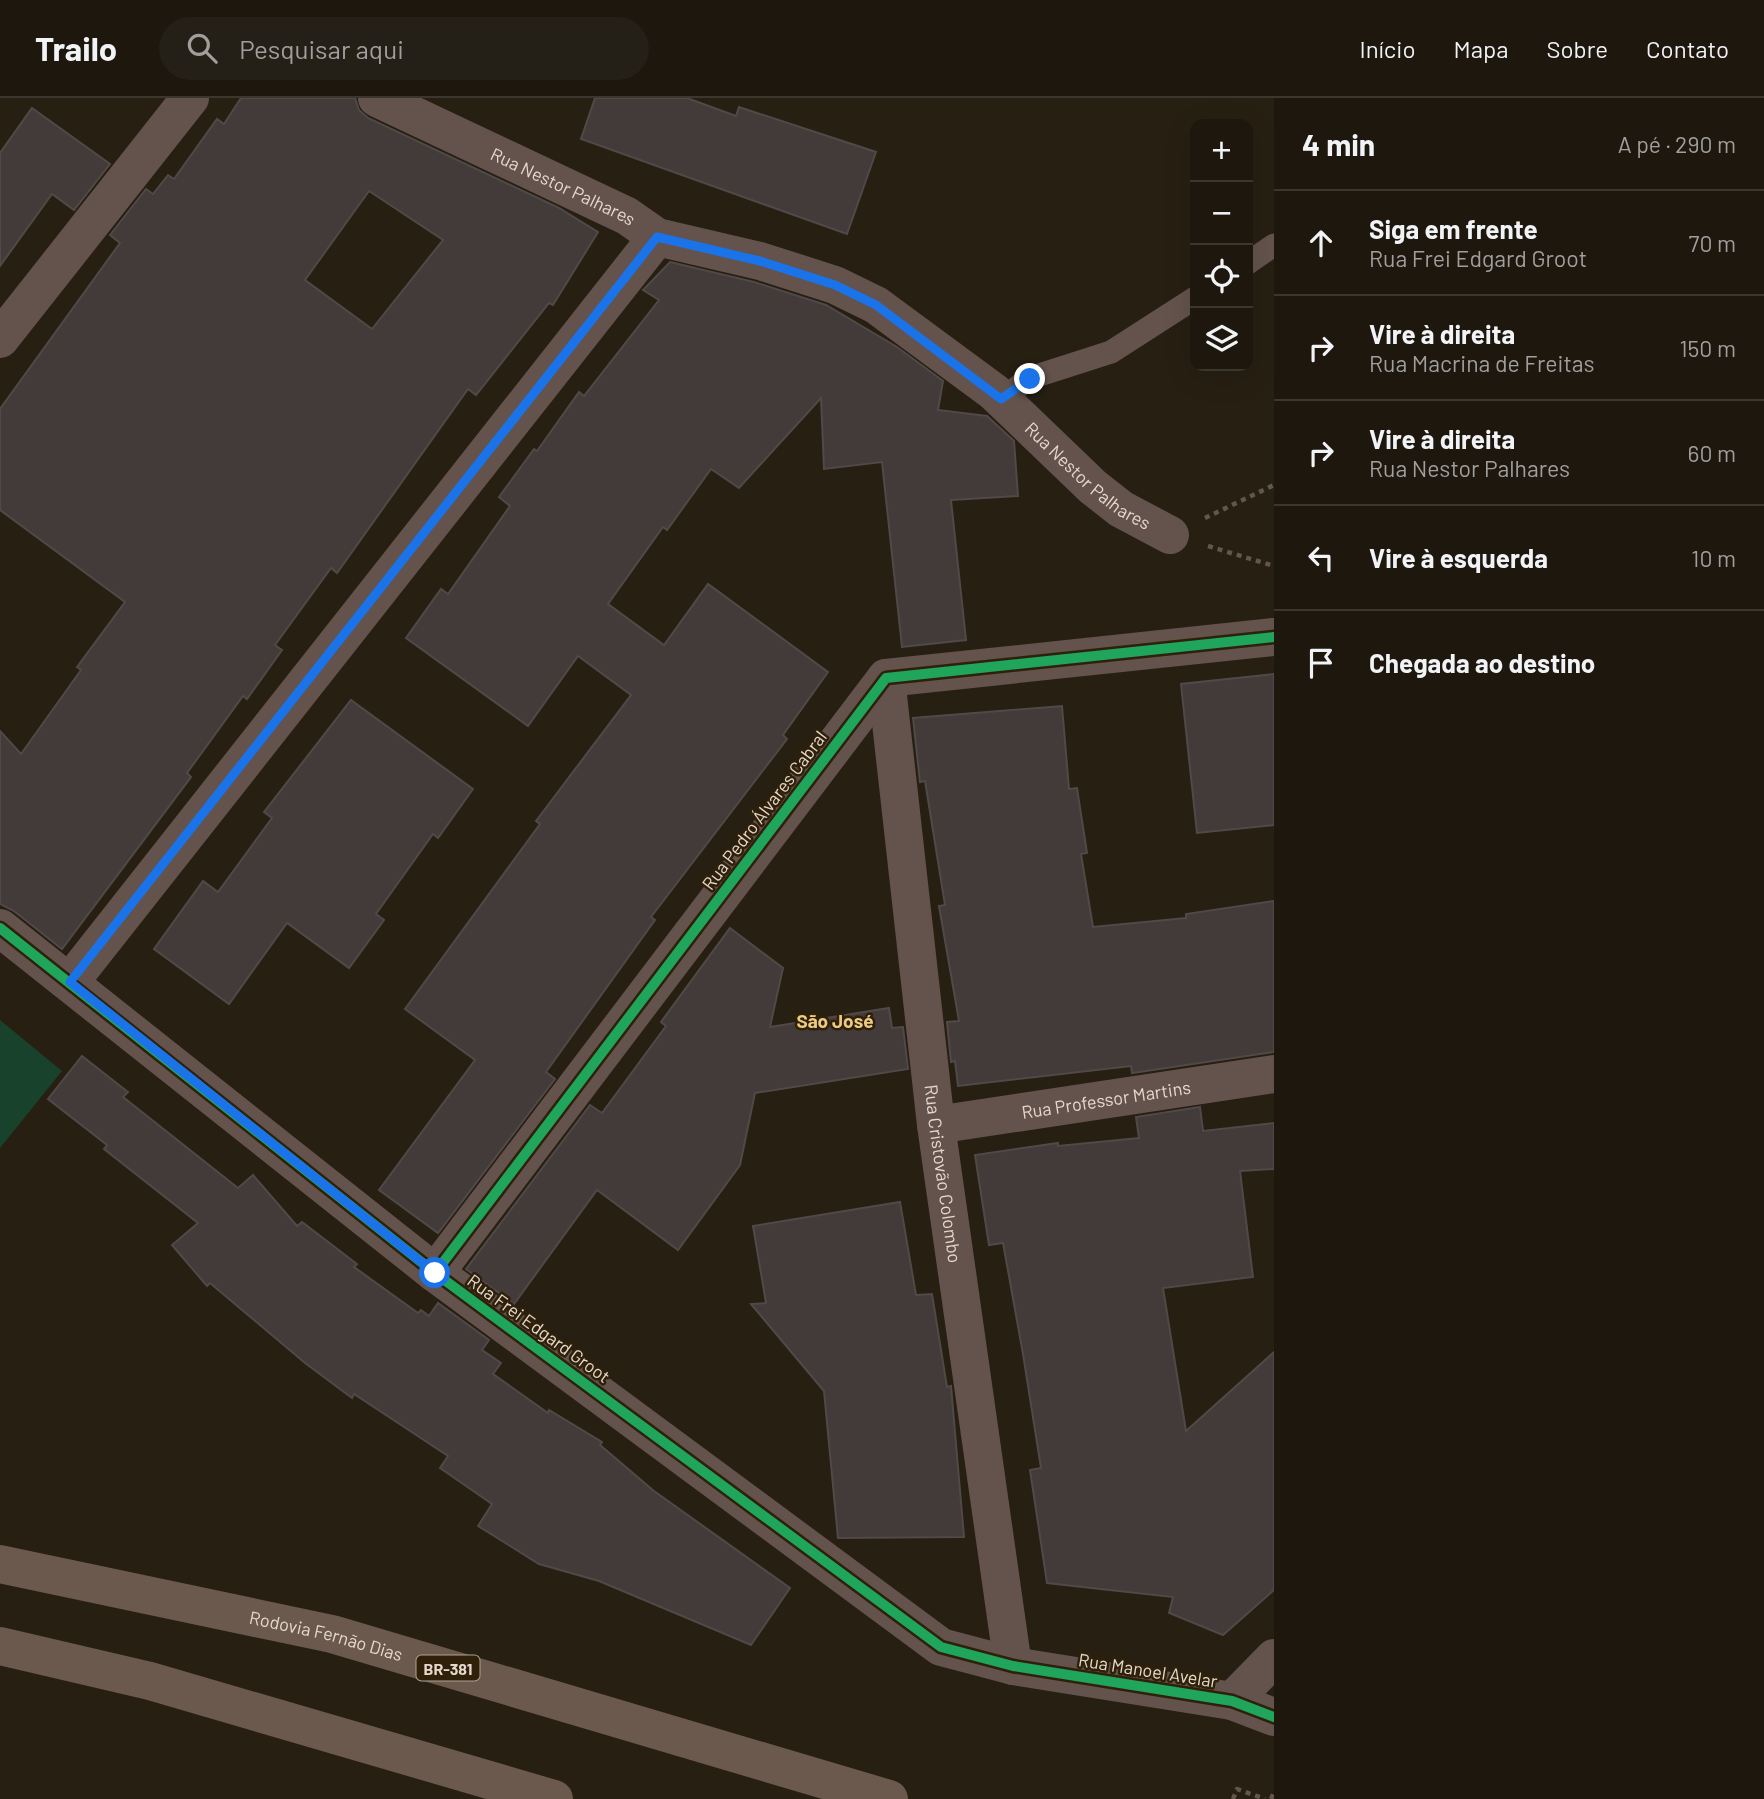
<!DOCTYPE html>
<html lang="pt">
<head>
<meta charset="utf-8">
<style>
  :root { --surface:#1d170e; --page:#252017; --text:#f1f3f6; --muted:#a09f9e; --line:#3b362e }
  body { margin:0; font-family:Barlow,sans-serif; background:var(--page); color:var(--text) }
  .controls { position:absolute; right:21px; top:21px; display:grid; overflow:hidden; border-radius:14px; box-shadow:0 7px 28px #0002 }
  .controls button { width:63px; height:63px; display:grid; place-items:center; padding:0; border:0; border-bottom:2px solid var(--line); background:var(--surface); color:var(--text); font:35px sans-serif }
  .stop { position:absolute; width:21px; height:21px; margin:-16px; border:5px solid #1a73e8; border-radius:50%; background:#fff }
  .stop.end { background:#1a73e8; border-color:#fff; box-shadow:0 2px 7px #0008 }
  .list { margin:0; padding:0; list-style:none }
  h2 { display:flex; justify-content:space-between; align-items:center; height:91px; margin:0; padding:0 28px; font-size:30px }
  h2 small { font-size:23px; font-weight:400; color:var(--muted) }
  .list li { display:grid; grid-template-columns:46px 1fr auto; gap:21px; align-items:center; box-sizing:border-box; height:105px; padding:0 28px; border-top:2px solid var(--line) }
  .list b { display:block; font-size:26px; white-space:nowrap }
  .list p { margin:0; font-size:23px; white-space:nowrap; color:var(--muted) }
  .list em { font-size:23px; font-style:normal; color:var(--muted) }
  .icon { flex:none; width:38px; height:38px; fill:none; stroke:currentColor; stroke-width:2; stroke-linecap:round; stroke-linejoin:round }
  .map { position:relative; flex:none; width:1274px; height:1701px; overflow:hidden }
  header { display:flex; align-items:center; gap:42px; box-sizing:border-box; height:98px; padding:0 35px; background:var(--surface); border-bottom:2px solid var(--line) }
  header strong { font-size:33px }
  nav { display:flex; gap:38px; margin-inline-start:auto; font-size:24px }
  .search { width:490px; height:63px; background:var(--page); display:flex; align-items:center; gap:18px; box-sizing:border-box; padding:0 24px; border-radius:38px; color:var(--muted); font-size:26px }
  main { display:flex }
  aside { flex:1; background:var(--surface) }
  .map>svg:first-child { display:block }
</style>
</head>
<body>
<header>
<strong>Trailo</strong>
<div class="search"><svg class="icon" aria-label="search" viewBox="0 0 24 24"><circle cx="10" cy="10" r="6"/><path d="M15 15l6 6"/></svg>Pesquisar aqui</div>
<nav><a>Início</a><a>Mapa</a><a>Sobre</a><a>Contato</a></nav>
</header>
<main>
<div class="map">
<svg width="1274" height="1701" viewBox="0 0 1274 1701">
  <rect width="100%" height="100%" fill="#271f12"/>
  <path fill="#18422b" d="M 0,922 L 62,973 L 0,1050 Z"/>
  <g fill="#423b39" stroke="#504947" stroke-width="2" fill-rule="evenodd">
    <path d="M 241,0 L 355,0 L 359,12 L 368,20 L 559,110 L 598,134 L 553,207 L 549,205 L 476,297 L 468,291 L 337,475 L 331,470 L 275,547 L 282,552 L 247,601 L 243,598 L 187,675 L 191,679 L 62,851 L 14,813 L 0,806 L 0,633 L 21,656 L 81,572 L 77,569 L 125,504 L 0,412 L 0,311 L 120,145 L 110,137 L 146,91 L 153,96 L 168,77 L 174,81 L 217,21 L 224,26 ZM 369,93 L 443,142 L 372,231 L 305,182 Z"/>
    <path d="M 595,0 L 687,0 L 736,18 L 739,9 L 876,54 L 847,136 L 581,41 Z"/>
    <path d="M 32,10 L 110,66 L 74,112 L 52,96 L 0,168 L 0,55 Z"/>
    <path d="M 670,164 L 754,184 L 826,207 L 897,249 L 943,283 L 938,312 L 987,318 L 1014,343 L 1018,398 L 951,402 L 966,542 L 902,549 L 882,364 L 824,371 L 821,300 L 739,390 L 711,371 L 667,432 L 663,429 L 608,506 L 664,547 L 708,486 L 828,574 L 783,637 L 787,641 L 651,819 L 655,822 L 546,974 L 555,981 L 438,1135 L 379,1092 L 475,962 L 405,911 L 540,726 L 536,723 L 631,597 L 578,558 L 528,628 L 406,540 L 441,491 L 448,496 L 510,408 L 499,399 L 534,351 L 537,353 L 579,294 L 584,298 L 659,202 L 643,192 Z"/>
    <path d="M 1274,576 L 1274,727 L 1197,735 L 1181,586 Z"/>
    <path d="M 351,602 L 473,691 L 438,740 L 433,736 L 376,816 L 384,822 L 349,870 L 287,825 L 229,906 L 154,851 L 203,783 L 218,794 L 272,720 L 264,714 Z"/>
    <path d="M 1062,608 L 1069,691 L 1077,690 L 1087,755 L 1081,756 L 1093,829 L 1186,820 L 1186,816 L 1274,803 L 1274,954 L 1132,975 L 1131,968 L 958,988 L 955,963 L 951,964 L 947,924 L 959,923 L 939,808 L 945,807 L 925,683 L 920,684 L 913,620 Z"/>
    <path d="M 730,830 L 783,870 L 770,929 L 889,910 L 892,930 L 903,929 L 908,971 L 755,995 L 740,1067 L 678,1152 L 597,1092 L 514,1206 L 466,1171 L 590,1007 L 602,1015 L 666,928 L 661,924 Z"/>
    <path d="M 82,958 L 128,994 L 123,999 L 238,1090 L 253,1077 L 297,1128 L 302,1124 L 357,1166 L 354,1169 L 418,1215 L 421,1212 L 429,1218 L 438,1205 L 489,1242 L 482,1252 L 501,1265 L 493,1276 L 548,1315 L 549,1312 L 602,1344 L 600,1347 L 654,1393 L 790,1490 L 751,1547 L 599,1483 L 539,1466 L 478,1428 L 492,1406 L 440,1370 L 448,1358 L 354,1296 L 352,1300 L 305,1265 L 210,1185 L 207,1188 L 172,1147 L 198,1125 L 104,1051 L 107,1047 L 48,1001 Z"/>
    <path d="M 1200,1009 L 1203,1033 L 1274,1025 L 1274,1071 L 1240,1073 L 1253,1179 L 1163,1190 L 1186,1333 L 1274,1254 L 1274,1492 L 1223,1537 L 1169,1515 L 1173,1499 L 1047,1485 L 1030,1372 L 1041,1370 L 1023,1256 L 1003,1145 L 989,1147 L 975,1057 L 1058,1045 L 1058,1048 L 1139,1040 L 1136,1019 Z"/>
    <path d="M 900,1104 L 916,1197 L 932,1196 L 947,1289 L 951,1288 L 964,1439 L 838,1440 L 824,1293 L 751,1206 L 766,1205 L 753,1128 Z"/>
  </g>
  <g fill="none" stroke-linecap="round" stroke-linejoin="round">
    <g stroke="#62564e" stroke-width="4.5" stroke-dasharray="5 5" stroke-linecap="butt">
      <path d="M 1205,420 L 1274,387"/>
      <path d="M 1208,448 L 1274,468"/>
      <path d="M 1233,1701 L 1237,1691 L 1265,1701"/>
      <path d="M 1271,1701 L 1274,1694"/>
    </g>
    <g stroke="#63534c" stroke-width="23">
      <path d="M 1248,165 L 1274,147"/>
      <path d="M 1001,301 L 1030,280 L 1111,254 L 1195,200"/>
    </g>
    <g stroke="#63534c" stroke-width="38">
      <path id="s1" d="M 377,0 L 627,118 L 657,139 L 760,163 L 835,187 L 876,207 L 994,294 L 1093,389 L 1121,411 L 1170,437"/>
      <path d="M 0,241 L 190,0"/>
      <path id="s2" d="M 886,580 L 936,1027 L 1013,1568"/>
      <path d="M 0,830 L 435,1175 L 941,1549 L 1013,1568 L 1232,1603 L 1274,1619"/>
      <path d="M 70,884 L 657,139"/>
      <path id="s3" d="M 936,1027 L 1274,976"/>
      <path d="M 435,1175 L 886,580 L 1274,539"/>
      <path d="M 1232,1603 L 1274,1560"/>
    </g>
    <g stroke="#6b594e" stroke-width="38">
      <path id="s4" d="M 0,1466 L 332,1536 L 889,1701"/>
      <path d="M 0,1548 L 150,1583 L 554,1701"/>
    </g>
    <g stroke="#2f200a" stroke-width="15">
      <g id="cycleway">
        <path d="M 0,830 L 435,1175 L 941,1549 L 1013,1568 L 1232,1603 L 1274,1619"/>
        <path d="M 435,1175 L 886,580 L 1274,539"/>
      </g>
    </g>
    <use href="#cycleway" stroke="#20a55d" stroke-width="10"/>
  </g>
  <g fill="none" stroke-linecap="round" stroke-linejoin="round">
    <path stroke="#1a73e8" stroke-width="9" d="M 435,1175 L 70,884 L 657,139 L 760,163 L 835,187 L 876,207 L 1001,301 L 1030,281"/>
  </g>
  <g text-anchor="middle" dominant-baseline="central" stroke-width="5" stroke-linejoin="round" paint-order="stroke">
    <rect fill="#2f200a" stroke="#aea292" stroke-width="2" x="416.5" y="1557.5" width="63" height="25" rx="5"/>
    <g font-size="16" font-weight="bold" fill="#e4d9cc">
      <text x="448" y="1570">BR-381</text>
    </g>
    <g font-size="18" fill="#e4d9cc" stroke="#2f200a">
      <text stroke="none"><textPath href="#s1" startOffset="206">Rua Nestor Palhares</textPath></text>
      <text stroke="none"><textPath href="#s1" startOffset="816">Rua Nestor Palhares</textPath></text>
      <text transform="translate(764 712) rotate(-53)">Rua Pedro Álvares Cabral</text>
      <text stroke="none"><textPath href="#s3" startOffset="172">Rua Professor Martins</textPath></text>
      <text stroke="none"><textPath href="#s2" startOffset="499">Rua Cristovão Colombo</textPath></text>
      <text transform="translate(539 1230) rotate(36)">Rua Frei Edgard Groot</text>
      <text stroke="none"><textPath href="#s4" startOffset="334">Rodovia Fernão Dias</textPath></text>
      <text transform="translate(1148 1572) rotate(9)">Rua Manoel Avelar</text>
    </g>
    <g font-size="19" font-weight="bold" fill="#eecb82" stroke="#2f200a">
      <text x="835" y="922">São José</text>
    </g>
  </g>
</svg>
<div class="controls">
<button>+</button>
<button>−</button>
<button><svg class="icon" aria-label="locate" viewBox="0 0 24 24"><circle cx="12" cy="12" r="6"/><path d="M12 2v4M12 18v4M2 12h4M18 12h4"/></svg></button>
<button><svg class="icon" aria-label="layers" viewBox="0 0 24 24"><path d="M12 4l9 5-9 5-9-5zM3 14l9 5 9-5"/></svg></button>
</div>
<div class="stop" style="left:435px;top:1175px"></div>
<div class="stop end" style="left:1030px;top:281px"></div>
</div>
<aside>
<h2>4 min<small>A pé · 290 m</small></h2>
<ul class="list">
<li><svg class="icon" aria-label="ahead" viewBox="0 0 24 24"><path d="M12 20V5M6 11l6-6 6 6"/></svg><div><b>Siga em frente</b><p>Rua Frei Edgard Groot</p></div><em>70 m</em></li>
<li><svg class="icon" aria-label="right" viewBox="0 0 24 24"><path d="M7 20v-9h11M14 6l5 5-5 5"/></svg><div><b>Vire à direita</b><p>Rua Macrina de Freitas</p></div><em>150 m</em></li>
<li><svg class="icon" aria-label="right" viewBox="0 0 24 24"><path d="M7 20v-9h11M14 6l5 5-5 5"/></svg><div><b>Vire à direita</b><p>Rua Nestor Palhares</p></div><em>60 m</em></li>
<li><svg class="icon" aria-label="left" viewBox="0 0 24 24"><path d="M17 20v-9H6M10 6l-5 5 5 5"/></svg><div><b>Vire à esquerda</b></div><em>10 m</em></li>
<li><svg class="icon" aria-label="arrive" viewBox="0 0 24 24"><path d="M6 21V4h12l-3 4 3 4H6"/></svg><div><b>Chegada ao destino</b></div></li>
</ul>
</aside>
</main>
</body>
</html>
